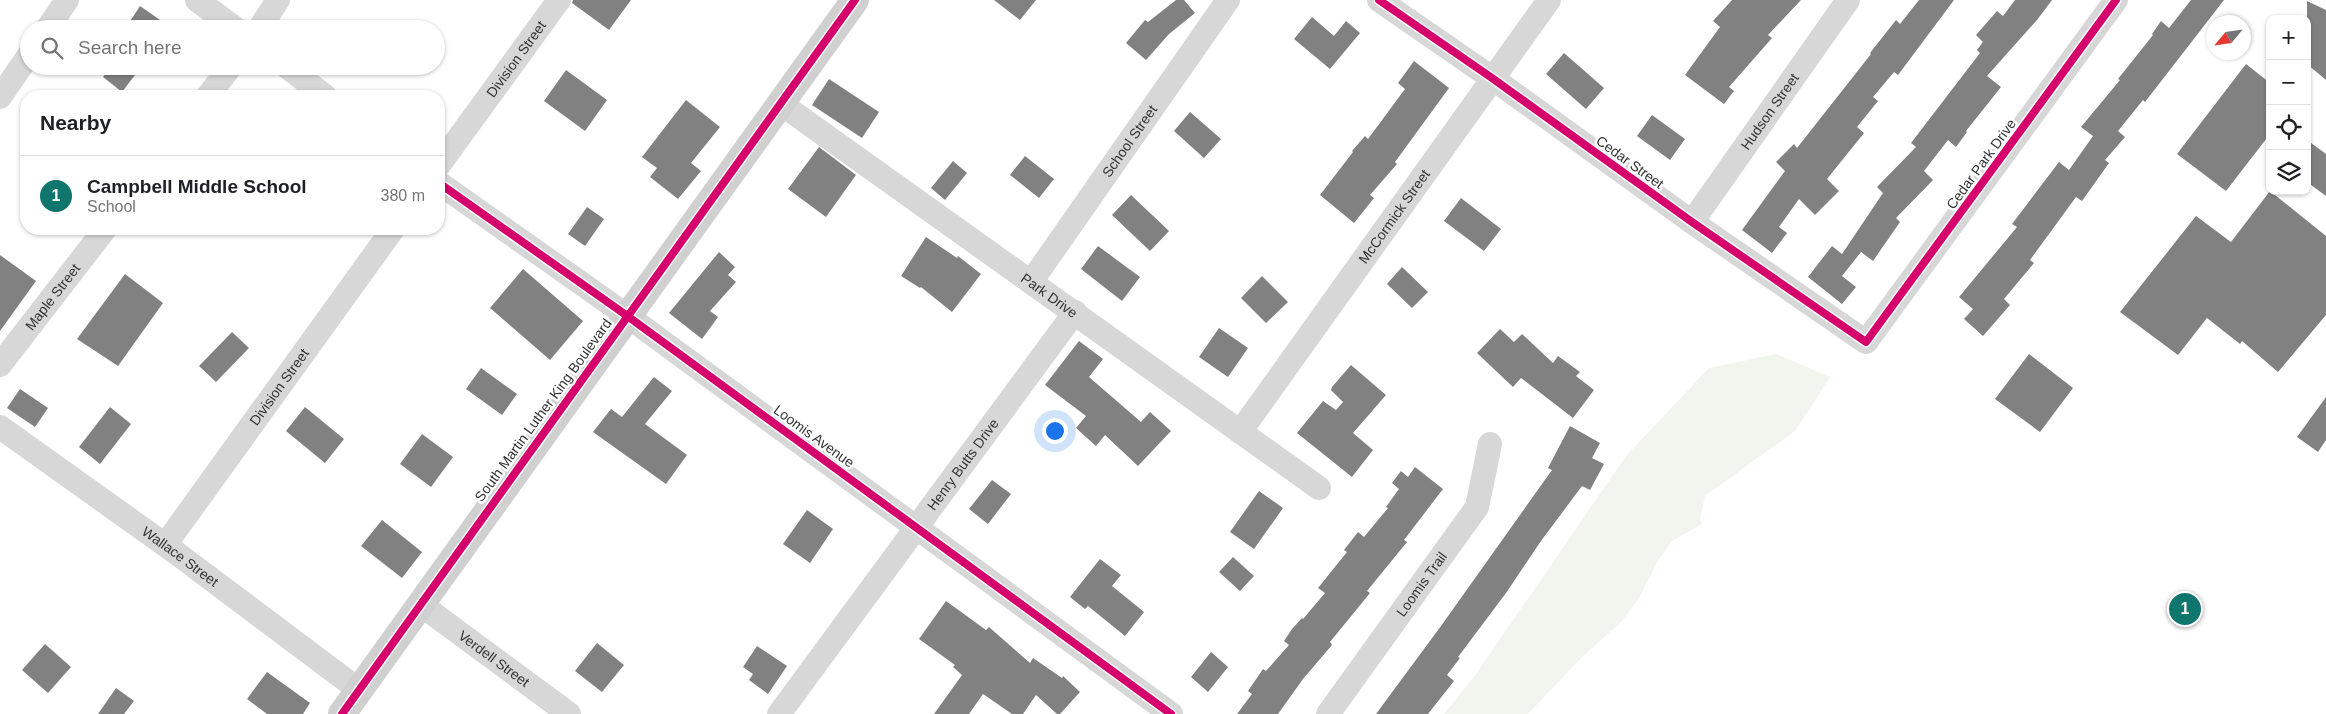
<!DOCTYPE html>
<html lang="en">
<head>
<meta charset="utf-8">
<style>
  :root { --surface:#fff; --page:#f6f6f6; --text:#202124; --muted:#757577; --line:#e0e0e0; --accent:#0f766e }
  body { margin:0; font-family:Helvetica,sans-serif; background:var(--page); color:var(--text) }
  .controls { position:absolute; right:15px; top:15px; display:grid; overflow:hidden; border-radius:10px; box-shadow:0 1px 4px #0004 }
  .controls button { width:45px; height:45px; display:grid; place-items:center; padding:0; border:0; border-bottom:1px solid var(--line); background:var(--surface); color:var(--text); font:25px sans-serif }
  .compass { position:absolute; left:2206px; top:15px; width:45px; height:45px; border-radius:50%; background:var(--surface); box-shadow:0 1px 4px #0004; rotate:241deg }
  .you { position:absolute; left:1054px; top:430px; width:18px; height:18px; margin:-12px; border:4px solid #fff; border-radius:50%; background:#1a73e8; box-shadow:0 0 0 8px #1a73e833 }
  .badge { display:grid; place-items:center; width:32px; height:32px; border-radius:50%; background:var(--accent); color:#fff; font-size:16px; font-weight:700 }
  .pin { position:absolute; translate:-50% -50%; border:2px solid #fff; box-shadow:0 1px 5px #0006 }
  .list { margin:0; padding:0; list-style:none }
  h2 { display:flex; justify-content:space-between; align-items:center; height:65px; margin:0; padding:0 20px; font-size:21px }
  h2 small { font-size:16px; font-weight:400; color:var(--muted) }
  .list li { display:grid; grid-template-columns:32px 1fr auto; gap:15px; align-items:center; box-sizing:border-box; height:80px; padding:0 20px; border-top:1px solid var(--line) }
  .list b { display:block; font-size:19px; white-space:nowrap }
  .list p { margin:0; font-size:16px; white-space:nowrap; color:var(--muted) }
  .list em { font-size:16px; font-style:normal; color:var(--muted) }
  .icon { flex:none; width:28px; height:28px; fill:none; stroke:currentColor; stroke-width:2; stroke-linecap:round; stroke-linejoin:round }
  .map { position:relative; flex:none; width:2326px; height:714px; overflow:hidden }
  .search { position:absolute; background:var(--surface); box-shadow:0 1px 4px #0004; left:20px; top:20px; width:425px; height:55px; display:flex; align-items:center; gap:12px; box-sizing:border-box; padding:0 18px; border-radius:28px; color:var(--muted); font-size:19px }
  .panel { position:absolute; background:var(--surface); box-shadow:0 1px 4px #0004; left:20px; top:90px; width:425px; height:145px; border-radius:20px }
  .map>svg:first-child { display:block }
</style>
</head>
<body>
<div class="map">
<svg width="2326" height="714" viewBox="0 0 2326 714">
  <rect width="100%" height="100%" fill="#fff"/>
  <path fill="#f1f5ed" d="M 1776,354 L 1830,377 L 1795,431 L 1705,496 L 1700,520 L 1702,524 L 1672,541 L 1659,559 L 1639,598 L 1621,622 L 1581,658 L 1528,714 L 1444,714 L 1476,674 L 1626,456 L 1709,368 Z"/>
  <g fill="#818181">
    <path d="M 573,0 L 631,0 L 609,30 L 572,3 Z"/>
    <path d="M 994,0 L 1036,0 L 1020,20 Z"/>
    <path d="M 1176,0 L 1184,0 L 1195,13 L 1169,34 L 1146,60 L 1126,43 L 1145,20 L 1148,22 Z"/>
    <path d="M 1732,0 L 1801,0 L 1768,35 L 1772,38 L 1729,87 L 1734,91 L 1724,104 L 1685,75 L 1720,27 L 1713,21 Z"/>
    <path d="M 1919,0 L 1954,0 L 1898,75 L 1894,72 L 1873,97 L 1878,101 L 1857,127 L 1864,133 L 1827,179 L 1839,191 L 1815,215 L 1799,199 L 1779,227 L 1787,233 L 1772,253 L 1742,230 L 1785,171 L 1776,162 L 1794,144 L 1797,148 L 1871,54 L 1870,53 L 1896,20 L 1900,24 Z"/>
    <path d="M 2015,0 L 2052,0 L 2037,20 L 1987,76 L 2001,87 L 1966,131 L 1967,132 L 1956,147 L 1948,140 L 1924,171 L 1933,180 L 1896,218 L 1900,222 L 1873,261 L 1861,252 L 1842,276 L 1856,287 L 1842,304 L 1808,277 L 1832,246 L 1842,254 L 1883,193 L 1877,187 L 1916,147 L 1911,143 L 1980,53 L 1977,50 L 1983,42 L 1976,35 L 1997,11 L 2003,16 Z"/>
    <path d="M 2191,0 L 2224,0 L 2145,102 L 2143,100 L 2118,131 L 2125,137 L 2105,160 L 2109,163 L 2082,201 L 2076,197 L 2030,260 L 2034,263 L 2004,299 L 2010,305 L 1983,336 L 1964,319 L 1973,309 L 1959,297 L 2017,227 L 2012,224 L 2059,162 L 2069,170 L 2093,136 L 2081,127 L 2120,80 L 2118,79 L 2153,35 L 2152,34 L 2161,21 L 2169,28 Z"/>
    <path d="M 2307,1 L 2326,10 L 2326,80 L 2307,64 Z"/>
    <path d="M 140,6 L 173,29 L 125,29 Z"/>
    <path d="M 1312,17 L 1334,36 L 1346,21 L 1360,33 L 1330,69 L 1294,39 Z"/>
    <path d="M 1564,53 L 1604,88 L 1586,109 L 1546,74 Z"/>
    <path d="M 1414,61 L 1449,88 L 1395,162 L 1397,164 L 1370,195 L 1374,198 L 1354,223 L 1320,195 L 1353,152 L 1352,151 L 1365,136 L 1368,139 L 1405,89 L 1398,83 Z"/>
    <path d="M 2246,64 L 2270,83 L 2270,134 L 2226,191 L 2177,154 Z"/>
    <path d="M 111,66 L 142,66 L 122,92 L 103,77 Z"/>
    <path d="M 566,70 L 607,100 L 585,131 L 544,101 Z"/>
    <path d="M 829,79 L 879,112 L 862,138 L 812,105 Z"/>
    <path d="M 686,100 L 720,127 L 691,163 L 701,171 L 678,199 L 650,177 L 657,168 L 642,157 Z"/>
    <path d="M 1190,112 L 1221,139 L 1204,158 L 1174,131 Z"/>
    <path d="M 1652,115 L 1685,139 L 1670,160 L 1637,136 Z"/>
    <path d="M 2307,140 L 2326,154 L 2326,196 L 2307,182 Z"/>
    <path d="M 819,147 L 856,175 L 826,217 L 788,189 Z"/>
    <path d="M 1025,156 L 1054,179 L 1039,198 L 1010,175 Z"/>
    <path d="M 953,161 L 967,173 L 945,200 L 931,188 Z"/>
    <path d="M 2270,191 L 2326,236 L 2326,315 L 2278,372 L 2242,341 L 2240,344 L 2207,318 L 2178,355 L 2120,312 L 2196,216 L 2231,242 Z"/>
    <path d="M 1131,195 L 1169,231 L 1150,251 L 1112,215 Z"/>
    <path d="M 1461,198 L 1501,229 L 1484,251 L 1444,221 Z"/>
    <path d="M 587,207 L 604,219 L 585,246 L 568,234 Z"/>
    <path d="M 926,237 L 957,258 L 958,256 L 981,274 L 952,312 L 921,287 L 920,288 L 901,276 Z"/>
    <path d="M 1098,246 L 1140,277 L 1122,301 L 1081,269 Z"/>
    <path d="M 719,252 L 735,267 L 728,275 L 736,282 L 710,311 L 718,317 L 702,339 L 669,313 Z"/>
    <path d="M 0,255 L 36,281 L 0,331 Z"/>
    <path d="M 1402,267 L 1428,292 L 1412,308 L 1387,284 Z"/>
    <path d="M 523,269 L 583,321 L 550,360 L 490,308 Z"/>
    <path d="M 125,274 L 163,303 L 118,366 L 77,339 Z"/>
    <path d="M 1262,276 L 1288,302 L 1266,323 L 1241,298 Z"/>
    <path d="M 1219,328 L 1248,348 L 1228,377 L 1199,357 Z"/>
    <path d="M 1500,329 L 1514,342 L 1522,334 L 1553,363 L 1558,356 L 1580,372 L 1576,376 L 1594,390 L 1573,418 L 1521,378 L 1513,387 L 1477,353 Z"/>
    <path d="M 232,332 L 249,348 L 216,382 L 199,366 Z"/>
    <path d="M 1079,341 L 1103,359 L 1089,377 L 1141,422 L 1150,412 L 1171,431 L 1138,466 L 1105,435 L 1096,446 L 1076,428 L 1086,416 L 1045,385 Z"/>
    <path d="M 2029,354 L 2073,388 L 2040,432 L 1995,399 Z"/>
    <path d="M 1351,365 L 1386,395 L 1353,433 L 1373,450 L 1352,477 L 1297,433 L 1323,401 L 1336,410 L 1343,402 L 1331,390 L 1332,387 Z"/>
    <path d="M 481,368 L 517,394 L 502,415 L 466,389 Z"/>
    <path d="M 654,377 L 672,391 L 645,424 L 687,455 L 666,484 L 593,432 L 611,409 L 622,417 Z"/>
    <path d="M 20,389 L 48,408 L 35,427 L 7,408 Z"/>
    <path d="M 2326,397 L 2326,440 L 2318,452 L 2297,437 Z"/>
    <path d="M 110,407 L 131,424 L 100,464 L 79,447 Z"/>
    <path d="M 305,407 L 344,439 L 325,463 L 286,431 Z"/>
    <path d="M 1570,426 L 1600,443 L 1592,458 L 1604,464 L 1590,490 L 1582,486 L 1541,541 L 1506,593 L 1458,657 L 1460,658 L 1447,675 L 1454,681 L 1428,714 L 1376,714 L 1441,626 L 1552,470 L 1548,468 Z"/>
    <path d="M 422,434 L 453,457 L 431,487 L 400,464 Z"/>
    <path d="M 1415,467 L 1443,489 L 1404,540 L 1407,542 L 1367,591 L 1370,593 L 1330,642 L 1332,645 L 1303,679 L 1278,714 L 1237,714 L 1252,694 L 1248,691 L 1263,669 L 1266,671 L 1289,645 L 1284,641 L 1292,629 L 1302,618 L 1303,619 L 1325,593 L 1318,588 L 1347,552 L 1344,550 L 1358,532 L 1364,537 L 1388,508 L 1386,507 L 1399,489 L 1392,483 L 1401,471 L 1408,477 Z"/>
    <path d="M 992,480 L 1011,494 L 988,524 L 969,509 Z"/>
    <path d="M 1259,491 L 1283,508 L 1254,549 L 1230,532 Z"/>
    <path d="M 807,510 L 833,529 L 810,563 L 783,544 Z"/>
    <path d="M 382,520 L 422,552 L 402,578 L 361,546 Z"/>
    <path d="M 1233,557 L 1254,576 L 1240,591 L 1219,572 Z"/>
    <path d="M 1100,559 L 1121,575 L 1112,586 L 1144,612 L 1125,636 L 1088,606 L 1085,609 L 1070,597 Z"/>
    <path d="M 946,601 L 986,630 L 989,627 L 1030,663 L 1033,658 L 1062,678 L 1063,676 L 1080,692 L 1060,714 L 1057,714 L 1036,695 L 1023,714 L 1012,714 L 983,694 L 969,714 L 934,714 L 962,675 L 953,667 L 955,665 L 919,639 Z"/>
    <path d="M 597,643 L 624,665 L 602,692 L 575,671 Z"/>
    <path d="M 45,644 L 71,667 L 48,693 L 22,670 Z"/>
    <path d="M 757,646 L 787,666 L 768,694 L 749,680 L 753,674 L 743,667 Z"/>
    <path d="M 1211,652 L 1228,667 L 1208,692 L 1191,677 Z"/>
    <path d="M 267,672 L 310,703 L 303,714 L 267,714 L 247,699 Z"/>
    <path d="M 116,688 L 134,701 L 124,714 L 98,714 Z"/>
  </g>
  <g fill="none" stroke-linecap="round" stroke-linejoin="round">
    <g stroke="#d7d7d7" stroke-width="24">
      <path d="M 197,0 L 236,29"/>
      <path d="M 1379,0 L 1492,78 L 1692,222 L 1866,342 L 2116,0"/>
      <path d="M 47,29 L 67,0"/>
      <path d="M 259,29 L 278,0"/>
      <path d="M 286,66 L 325,96"/>
      <path d="M 208,96 L 231,66"/>
      <path d="M 0,97 L 29,55"/>
      <path id="s1" d="M 780,103 L 1319,488"/>
      <path id="s2" d="M 439,165 L 559,0"/>
      <path d="M 439,183 L 626,315 L 1171,714"/>
      <path id="s3" d="M 1692,222 L 1848,0"/>
      <path id="s4" d="M 1031,282 L 1228,0"/>
      <path id="s5" d="M 0,365 L 105,229"/>
      <path id="s6" d="M 0,427 L 175,552 L 359,690"/>
      <path id="s7" d="M 1240,432 L 1549,0"/>
      <path id="s8" d="M 165,545 L 393,229"/>
      <path id="s9" d="M 420,604 L 569,714"/>
      <path id="s10" d="M 779,714 L 1075,312"/>
      <path id="s11" d="M 1328,714 L 1477,507 L 1490,444"/>
    </g>
    <path stroke="#d0d0d0" stroke-width="28" d="M 342,714 L 855,0"/>
    <g stroke="#fff" stroke-width="11">
      <g id="cycleway">
        <path d="M 1379,0 L 1492,78 L 1692,222 L 1866,342 L 2116,0"/>
        <path d="M 439,183 L 626,315 L 1171,714"/>
        <path d="M 342,714 L 855,0"/>
      </g>
    </g>
    <use href="#cycleway" stroke="#d6006c" stroke-width="8"/>
  </g>
  <g text-anchor="middle" dominant-baseline="central" stroke-width="5" stroke-linejoin="round" paint-order="stroke">
    <g font-size="14" fill="#333" stroke="#fff">
      <text stroke="none"><textPath href="#s2" startOffset="131">Division Street</textPath></text>
      <text stroke="none"><textPath href="#s3" startOffset="135">Hudson Street</textPath></text>
      <text stroke="none"><textPath href="#s4" startOffset="172">School Street</textPath></text>
      <text transform="translate(1630 162) rotate(36)">Cedar Street</text>
      <text transform="translate(1981 164) rotate(-54)">Cedar Park Drive</text>
      <text stroke="none"><textPath href="#s7" startOffset="265">McCormick Street</textPath></text>
      <text stroke="none"><textPath href="#s1" startOffset="331">Park Drive</textPath></text>
      <text stroke="none"><textPath href="#s5" startOffset="86">Maple Street</textPath></text>
      <text stroke="none"><textPath href="#s8" startOffset="195">Division Street</textPath></text>
      <text transform="translate(543 410) rotate(-54)">South Martin Luther King Boulevard</text>
      <text transform="translate(814 436) rotate(36)">Loomis Avenue</text>
      <text stroke="none"><textPath href="#s10" startOffset="310">Henry Butts Drive</textPath></text>
      <text stroke="none"><textPath href="#s6" startOffset="222">Wallace Street</textPath></text>
      <text stroke="none"><textPath href="#s11" startOffset="160">Loomis Trail</textPath></text>
      <text stroke="none"><textPath href="#s9" startOffset="92">Verdell Street</textPath></text>
    </g>
  </g>
</svg>
<div class="controls">
<button>+</button>
<button>−</button>
<button><svg class="icon" aria-label="locate" viewBox="0 0 24 24"><circle cx="12" cy="12" r="6"/><path d="M12 2v4M12 18v4M2 12h4M18 12h4"/></svg></button>
<button><svg class="icon" aria-label="layers" viewBox="0 0 24 24"><path d="M12 4l9 5-9 5-9-5zM3 14l9 5 9-5"/></svg></button>
</div>
<svg class="compass" viewBox="-18 -18 36 36"><path d="M0-13l5 13h-10z" fill="#e53935"/><path d="M0 13l5-13h-10z" fill="#757577"/></svg>
<div class="you"></div>
<div class="pin badge" style="left:2185px;top:609px">1</div>
<div class="search"><svg class="icon" aria-label="search" viewBox="0 0 24 24"><circle cx="10" cy="10" r="6"/><path d="M15 15l6 6"/></svg>Search here</div>
<section class="panel">
<h2>Nearby<small></small></h2>
<ul class="list">
<li><span class="badge">1</span><div><b>Campbell Middle School</b><p>School</p></div><em>380 m</em></li>
</ul>
</section>
</div>
</body>
</html>
